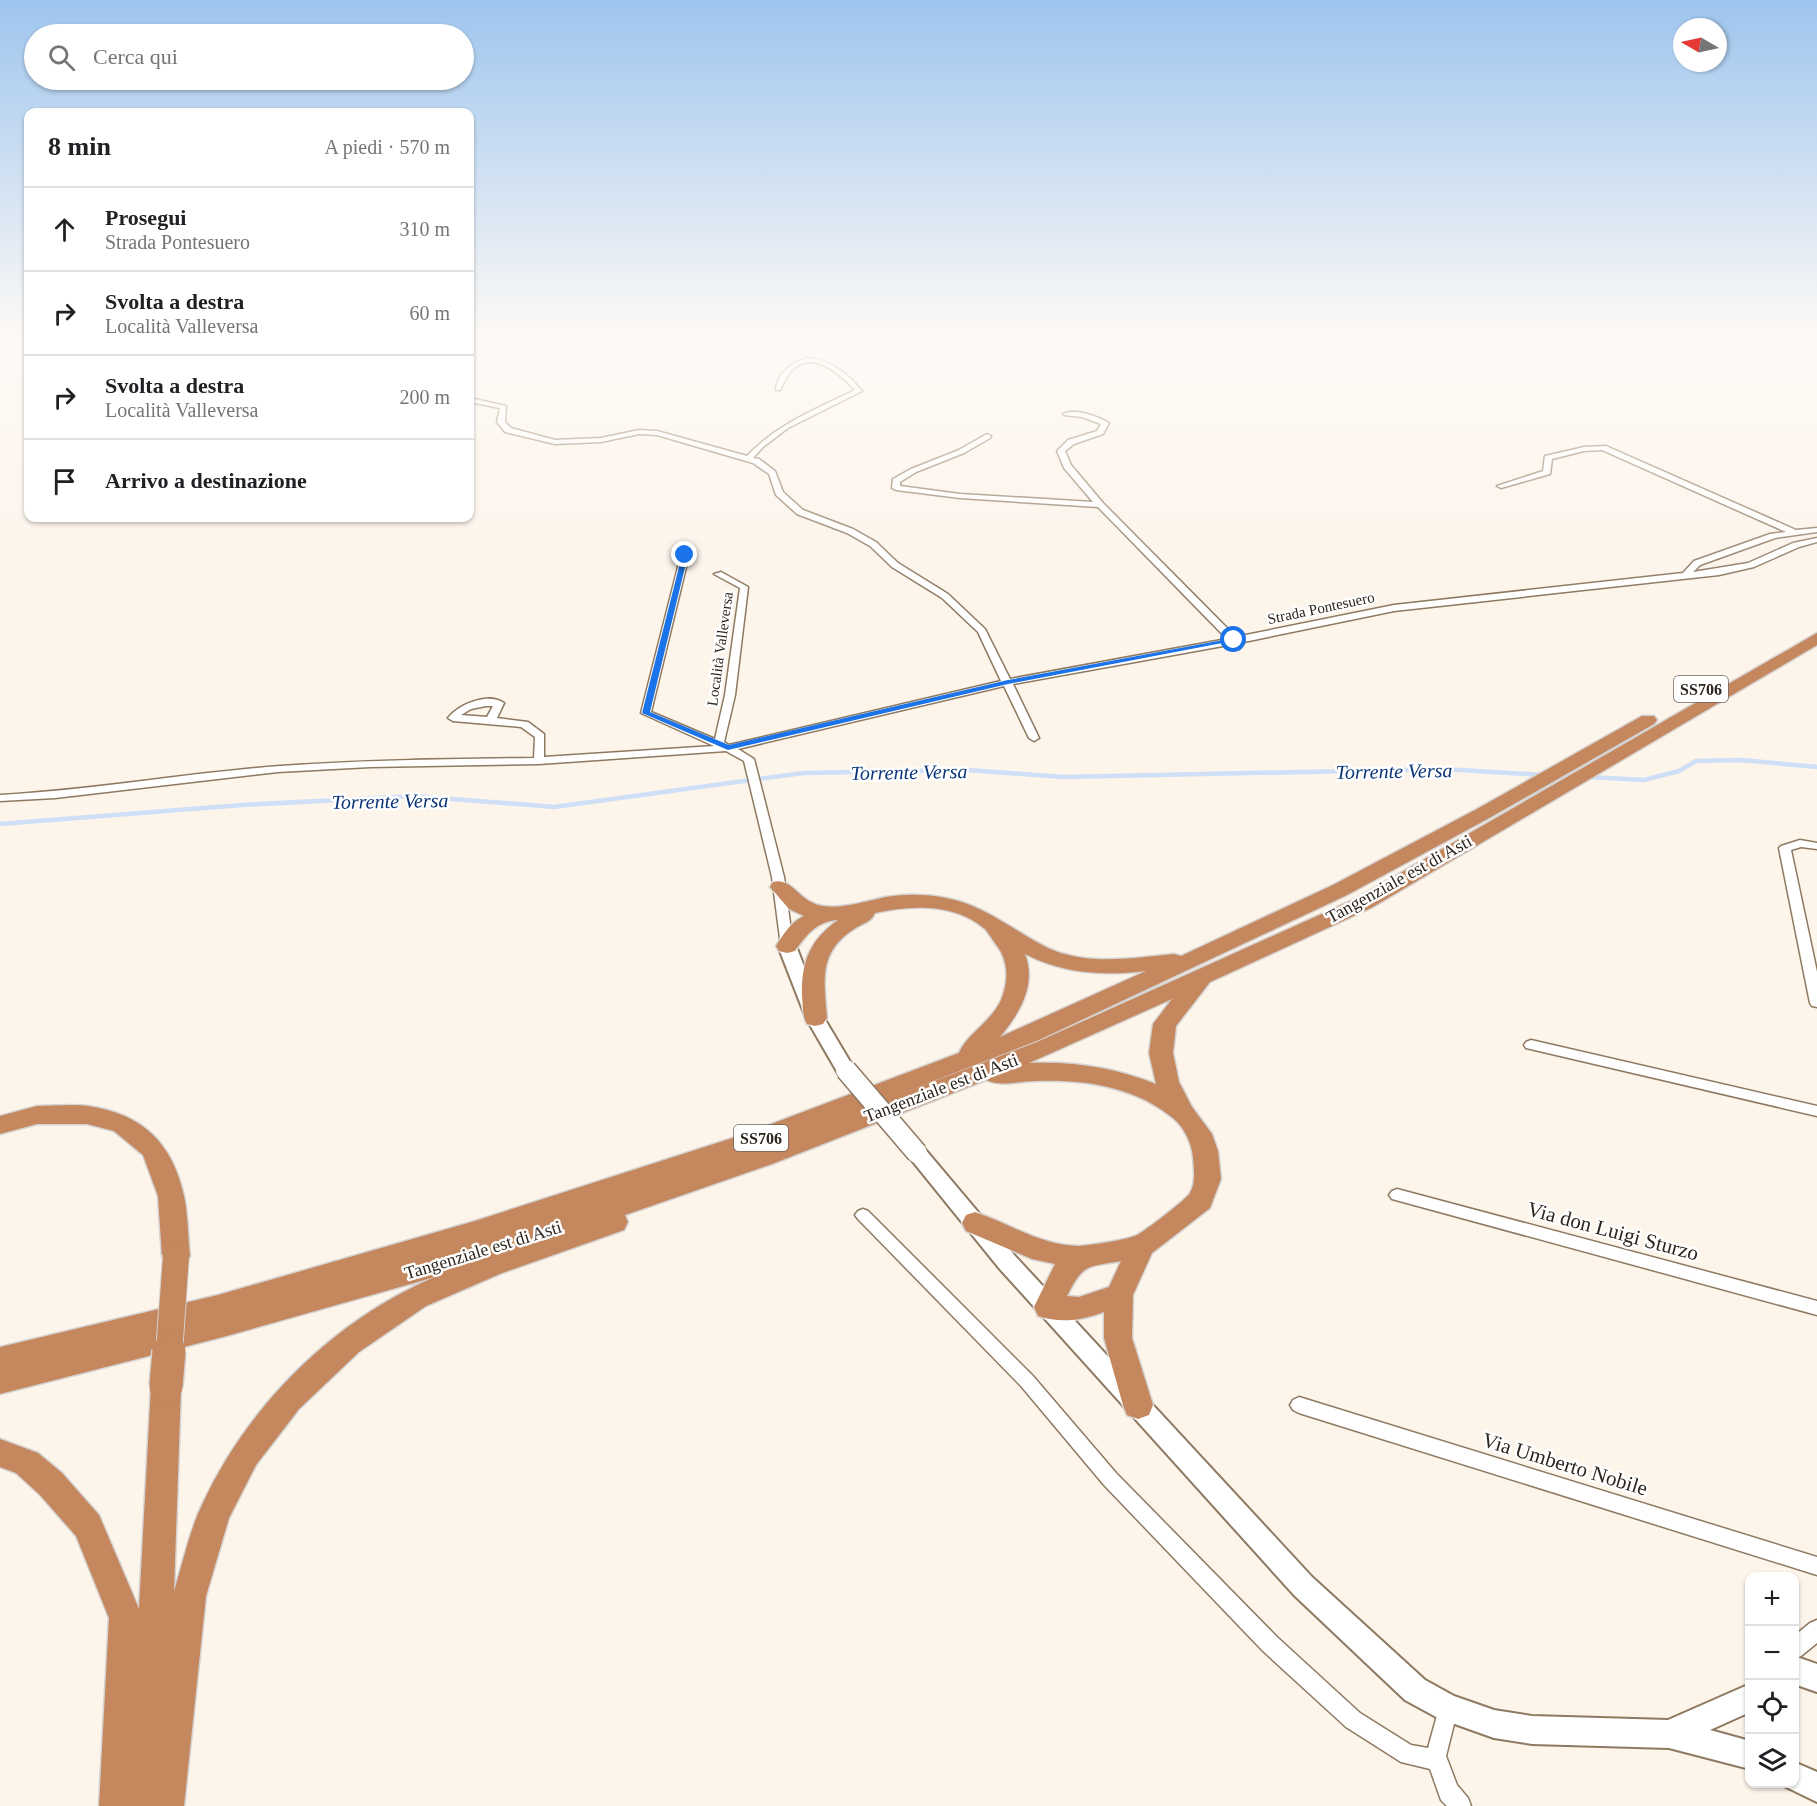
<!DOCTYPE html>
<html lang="it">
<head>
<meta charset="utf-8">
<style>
  :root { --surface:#fff; --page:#f2f2f2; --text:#202124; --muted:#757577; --line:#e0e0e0 }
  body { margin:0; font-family:Georgia,serif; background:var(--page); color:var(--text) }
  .controls { position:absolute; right:18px; bottom:18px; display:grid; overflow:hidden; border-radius:12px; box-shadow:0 2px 4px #0004 }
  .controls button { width:54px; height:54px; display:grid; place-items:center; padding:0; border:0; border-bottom:2px solid var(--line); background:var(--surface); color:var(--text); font:30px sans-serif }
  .compass { position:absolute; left:1673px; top:18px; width:54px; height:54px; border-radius:50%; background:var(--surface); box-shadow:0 2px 4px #0004; rotate:279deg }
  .stop { position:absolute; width:18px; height:18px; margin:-14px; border:4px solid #1a73e8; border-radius:50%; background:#fff }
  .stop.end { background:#1a73e8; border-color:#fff; box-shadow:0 2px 6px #0008 }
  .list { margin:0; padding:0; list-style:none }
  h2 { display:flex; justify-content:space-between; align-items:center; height:78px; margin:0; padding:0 24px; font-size:26px }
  h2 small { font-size:20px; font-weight:400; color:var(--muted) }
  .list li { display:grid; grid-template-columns:39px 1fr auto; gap:18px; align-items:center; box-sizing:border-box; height:84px; padding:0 24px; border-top:2px solid var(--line) }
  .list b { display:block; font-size:22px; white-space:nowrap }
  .list p { margin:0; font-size:20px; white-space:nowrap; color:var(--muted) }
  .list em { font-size:20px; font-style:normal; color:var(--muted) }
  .icon { flex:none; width:33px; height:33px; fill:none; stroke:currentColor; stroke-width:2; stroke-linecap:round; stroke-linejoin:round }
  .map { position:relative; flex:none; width:1817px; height:1806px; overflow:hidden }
  .search { position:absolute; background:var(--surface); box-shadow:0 2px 4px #0004; left:24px; top:24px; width:450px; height:66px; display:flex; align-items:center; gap:15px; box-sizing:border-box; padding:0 21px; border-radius:33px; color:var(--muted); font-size:22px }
  .panel { position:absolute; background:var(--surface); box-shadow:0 2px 4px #0004; left:24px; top:108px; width:450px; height:414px; border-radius:12px }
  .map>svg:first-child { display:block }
</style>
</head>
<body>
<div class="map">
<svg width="1817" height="1806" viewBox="0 0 1817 1806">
  <rect width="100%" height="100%" fill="#fdf4ea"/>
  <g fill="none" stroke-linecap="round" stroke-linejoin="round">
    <g stroke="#cfdff7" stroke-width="4.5">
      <path d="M 1588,777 L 1644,780 L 1679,771 L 1696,761 L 1741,760 L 1817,767"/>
      <path d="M 0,824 L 242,805 L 415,796 L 554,807 L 803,773 L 967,770 L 1064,777 L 1443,769 L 1544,775"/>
    </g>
    <g stroke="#8e7961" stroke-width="3">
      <g id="street">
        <path d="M 808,358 C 831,360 848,374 862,391 L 788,428 L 763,447 L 753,458 L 759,459 L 775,471 L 783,492 L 803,510 L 853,529 L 876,542 L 898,563 L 948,594 L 985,629 L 1010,679 L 1227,639 L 1098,507 L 960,498 L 896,490 L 892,488 L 893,479 L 911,469 L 959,450 L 987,434 L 991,436 L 990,438 L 964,453 L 916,472 L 900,482 L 900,486 L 960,494 L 1093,502 L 1064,468 L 1057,451 L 1068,440 L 1097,431 L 1101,424 L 1082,417 L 1064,415 L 1063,414 C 1076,408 1097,416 1109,423 L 1103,434 L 1074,444 L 1065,451 L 1071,465 L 1103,503 L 1236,637 L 1394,605 L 1683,573 L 1694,561 L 1770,534 L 1786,532 L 1602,450 L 1584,451 L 1552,459 L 1550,474 L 1501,488 L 1497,486 L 1543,471 L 1545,456 L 1584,447 L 1606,446 L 1796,530 L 1817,528 L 1817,532 L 1775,538 L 1700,565 L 1693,572 L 1748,563 L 1793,543 L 1817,538 L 1817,542 L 1799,547 L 1754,567 L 1719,575 L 1394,611 L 1234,644 L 1013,684 L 1039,738 L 1034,741 L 1029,738 L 1004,686 L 738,749 L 754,759 L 784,877 L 793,946 L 787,950 L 781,946 L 772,877 L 744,761 L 726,751 L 539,764 L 370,767 L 278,772 L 55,798 L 0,801 L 0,795 C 94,790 186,773 280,766 C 364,760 449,759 534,758 L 535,737 L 521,727 L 453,721 L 448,718 C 459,704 488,692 504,703 L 497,718 L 528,722 L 544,734 L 544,757 L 714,746 L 641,713 L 681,555 L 685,552 L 689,555 L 651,712 L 715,739 L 725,695 L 740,588 L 714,574 L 721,572 L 748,587 L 735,695 L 724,742 L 729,745 L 1001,681 L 978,632 L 942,598 L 892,567 L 870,546 L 847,533 L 797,514 L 776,495 L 769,474 L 753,463 L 657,435 L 639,434 L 601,442 L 555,444 L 505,432 L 497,422 L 500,408 L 470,402 L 470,398 L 506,406 L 505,422 L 511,428 L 555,440 L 601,438 L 639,430 L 657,431 L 747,456 C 777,424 816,409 855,390 C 840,374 814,350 793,369 C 787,375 784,383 780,390 L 776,390 C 777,373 792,362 808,358 ZM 486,706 L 493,706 L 487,717 L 461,715 L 471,709 Z"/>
        <path d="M 1800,840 L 1817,843 L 1817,849 L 1801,847 L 1791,850 L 1817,972 L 1817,1007 L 1812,1006 L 1810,1003 L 1779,848 L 1781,846 Z"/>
        <path d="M 1531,1040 L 1817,1106 L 1817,1116 L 1526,1048 L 1524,1045 L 1526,1042 Z"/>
        <path d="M 1397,1189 L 1817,1301 L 1817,1315 L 1392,1199 L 1389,1195 L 1392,1191 Z"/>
        <path d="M 863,1209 L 868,1211 L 1033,1376 L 1116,1473 L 1277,1637 L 1360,1713 L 1411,1745 L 1428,1748 L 1441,1701 L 1448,1698 L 1455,1701 L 1458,1708 L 1446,1756 L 1457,1785 L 1468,1798 L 1471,1806 L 1447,1806 L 1441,1800 L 1430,1769 L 1401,1762 L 1346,1727 L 1263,1651 L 1104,1485 L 1021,1386 L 858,1219 L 855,1215 L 858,1211 Z"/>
        <path d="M 1299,1397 L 1817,1557 L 1817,1575 L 1299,1413 L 1293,1410 L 1290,1405 L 1293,1400 Z"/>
        <path d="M 1817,1620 L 1817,1643 L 1801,1656 L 1794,1659 L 1794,1636 L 1810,1623 Z"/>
      </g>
    </g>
    <g stroke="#8e7961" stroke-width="4">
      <g id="secondary">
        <path d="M 787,940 L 793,942 L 796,946 L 824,1018 L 855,1070 L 853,1075 L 846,1077 L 839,1075 L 806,1018 L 778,946 L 781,942 Z"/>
        <path d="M 917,1145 L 924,1148 L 1015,1256 L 1312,1577 L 1425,1680 L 1454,1696 L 1494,1710 L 1532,1716 L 1668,1720 L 1750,1684 L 1750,1712 L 1710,1730 L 1750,1741 L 1750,1769 L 1669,1748 L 1532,1744 L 1494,1738 L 1438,1718 L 1405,1700 L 1294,1595 L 999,1268 L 910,1158 L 907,1153 L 910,1148 Z"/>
        <path d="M 1794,1656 L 1817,1664 L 1817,1692 L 1794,1684 Z"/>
        <path d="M 1794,1762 L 1817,1772 L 1817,1802 L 1784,1786 L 1783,1784 L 1794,1784 Z"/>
      </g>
    </g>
    <g stroke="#d5d3d2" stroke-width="3">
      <g id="highway">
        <path d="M 1817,633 L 1817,645 L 1371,908 L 1210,982 L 1176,1026 L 1173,1053 L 1179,1082 L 1192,1107 L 1212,1134 L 1218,1151 L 1221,1179 L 1210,1208 L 1152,1253 L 1133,1295 L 1132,1338 L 1153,1405 L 1149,1415 L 1138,1419 L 1127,1415 L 1123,1405 L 1104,1338 L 1104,1312 C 1082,1320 1062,1324 1038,1316 L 1034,1307 L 1055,1264 L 1032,1259 L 966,1231 L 962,1223 L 966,1215 L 975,1212 C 1008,1223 1042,1246 1079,1246 C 1091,1245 1127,1240 1137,1235 C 1145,1231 1187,1199 1190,1193 C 1196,1182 1194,1170 1193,1158 C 1192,1143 1184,1127 1173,1118 C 1134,1086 1084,1079 1035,1081 C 1020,1081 1000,1087 986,1080 L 772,1164 L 625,1215 L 628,1222 L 624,1230 L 502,1273 L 426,1306 L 359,1352 L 299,1409 L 256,1465 L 229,1518 L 206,1596 L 184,1806 L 99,1806 L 109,1618 L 76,1536 L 40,1495 L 16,1473 L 0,1467 L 0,1439 L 38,1453 L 62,1473 L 99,1515 L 139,1609 L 151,1386 L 155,1377 L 166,1373 L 177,1377 L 181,1386 L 174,1591 C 183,1563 189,1532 202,1505 C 248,1405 334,1320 435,1277 L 223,1337 L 0,1394 L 0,1347 L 218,1295 L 475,1221 L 745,1134 L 959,1053 C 965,1036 992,1021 1001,1000 C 1009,980 1009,960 995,943 C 992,939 988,932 985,929 C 955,903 911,905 875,913 C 872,922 861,924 854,929 C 818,952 824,981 827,1018 L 823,1024 L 815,1026 L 807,1024 C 802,1015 803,1006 802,996 C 801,962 810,940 838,920 C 817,921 806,935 795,951 L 787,953 L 779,951 L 776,946 C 784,933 791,922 804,916 L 789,909 L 770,887 L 773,882 C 793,877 799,903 823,906 C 844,909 866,901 886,897 C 906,894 926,894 946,898 C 985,905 1013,931 1048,948 C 1087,966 1132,958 1174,954 L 1181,956 L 1333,885 L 1477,809 L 1642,716 L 1654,716 L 1657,720 L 1654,724 L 1491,817 L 1347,895 L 1039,1040 L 895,1096 L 1037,1042 L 1357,898 ZM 1025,954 C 1064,974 1104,976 1146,971 L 1000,1037 C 1019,1014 1037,985 1025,954 ZM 1172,999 L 1153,1024 L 1149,1053 L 1156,1084 C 1116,1068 1073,1061 1029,1063 ZM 1121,1261 L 1109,1287 L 1079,1297 L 1067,1296 C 1083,1263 1088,1267 1121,1261 Z"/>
        <path d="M 37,1106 C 53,1106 72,1104 88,1106 C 142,1114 172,1142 184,1196 C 188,1215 188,1237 190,1256 L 186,1264 L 176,1267 L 166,1264 L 162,1256 L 158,1196 L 143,1155 L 114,1131 L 87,1124 L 37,1124 L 0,1134 L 0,1116 Z"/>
      </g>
    </g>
    <use href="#street" fill="#fff" fill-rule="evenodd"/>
    <use href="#secondary" fill="#fff" fill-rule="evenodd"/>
    <use href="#highway" fill="#c4875e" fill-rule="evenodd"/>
    <g stroke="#8e7961" stroke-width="23" stroke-linecap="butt">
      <path id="secondary-bridge" d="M 846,1070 L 917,1153"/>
    </g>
    <g stroke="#d5d3d2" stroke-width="28" stroke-linecap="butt">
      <path id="highway-bridge-far1" d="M 169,1353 L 176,1256"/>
    </g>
    <g stroke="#d5d3d2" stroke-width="36" stroke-linecap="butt">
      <path id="highway-bridge" d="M 166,1386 L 169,1351"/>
    </g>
    <use href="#secondary-bridge" stroke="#fff" stroke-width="20"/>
    <use href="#highway-bridge-far1" stroke="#c4875e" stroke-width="26"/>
    <use href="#highway-bridge" stroke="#c4875e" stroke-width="33"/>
  </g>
  <linearGradient id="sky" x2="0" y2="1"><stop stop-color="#9ec5ee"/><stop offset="0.57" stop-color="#fefaf6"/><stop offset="1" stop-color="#fefaf6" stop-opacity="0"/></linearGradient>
  <rect width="1817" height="592" fill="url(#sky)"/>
  <path fill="#1a73e8" d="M 685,553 L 688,555 L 650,712 L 729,745 L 1008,680 L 1234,638 L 1238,640 L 1008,684 L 728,750 L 642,713 L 682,555 Z"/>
  <g text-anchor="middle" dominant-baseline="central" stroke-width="5" stroke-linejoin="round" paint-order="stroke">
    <g font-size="15" fill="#2e251c" stroke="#fff">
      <text transform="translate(1321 608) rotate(-12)">Strada Pontesuero</text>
      <text transform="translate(720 649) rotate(-82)">Località Valleversa</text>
    </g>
    <g fill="#fff" stroke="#6d6660" stroke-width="1.5">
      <rect x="1674" y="676" width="54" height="26" rx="4.5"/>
      <rect x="734" y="1125" width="54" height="26" rx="4.5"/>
    </g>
    <g font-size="16" font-weight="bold" fill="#2e251c">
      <text x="1701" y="689">SS706</text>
      <text x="761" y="1138">SS706</text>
    </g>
    <g font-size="18" fill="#2e251c" stroke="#fff">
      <text transform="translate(1399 879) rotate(-29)">Tangenziale est di Asti</text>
      <text transform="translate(941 1088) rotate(-21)">Tangenziale est di Asti</text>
      <text transform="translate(483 1250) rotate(-17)">Tangenziale est di Asti</text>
    </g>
    <g font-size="20" font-style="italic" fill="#093577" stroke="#fff">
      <text transform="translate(1394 771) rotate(-1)">Torrente Versa</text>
      <text transform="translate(909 772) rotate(-1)">Torrente Versa</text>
      <text transform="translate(390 801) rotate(-1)">Torrente Versa</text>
    </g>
    <g font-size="21" fill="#2e251c" stroke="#fff">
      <text transform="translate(1613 1231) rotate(15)">Via don Luigi Sturzo</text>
      <text transform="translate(1565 1464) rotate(17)">Via Umberto Nobile</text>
    </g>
  </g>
</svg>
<div class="controls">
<button>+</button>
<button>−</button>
<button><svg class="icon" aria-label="locate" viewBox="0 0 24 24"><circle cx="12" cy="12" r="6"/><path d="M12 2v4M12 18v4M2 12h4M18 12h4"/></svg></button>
<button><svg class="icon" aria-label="layers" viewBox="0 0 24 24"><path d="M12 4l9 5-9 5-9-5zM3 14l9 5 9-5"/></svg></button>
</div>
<svg class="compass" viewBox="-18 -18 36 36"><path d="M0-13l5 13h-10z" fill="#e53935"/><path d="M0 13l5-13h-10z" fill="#757577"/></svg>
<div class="stop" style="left:1234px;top:640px"></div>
<div class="stop end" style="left:685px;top:555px"></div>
<div class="search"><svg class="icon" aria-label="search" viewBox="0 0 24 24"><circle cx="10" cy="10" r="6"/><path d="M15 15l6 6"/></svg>Cerca qui</div>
<section class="panel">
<h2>8 min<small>A piedi · 570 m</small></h2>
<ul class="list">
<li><svg class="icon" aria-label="ahead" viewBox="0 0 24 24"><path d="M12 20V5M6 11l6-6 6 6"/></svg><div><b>Prosegui</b><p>Strada Pontesuero</p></div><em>310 m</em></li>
<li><svg class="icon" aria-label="right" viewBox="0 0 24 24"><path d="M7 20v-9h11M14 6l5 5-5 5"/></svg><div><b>Svolta a destra</b><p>Località Valleversa</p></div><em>60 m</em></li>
<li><svg class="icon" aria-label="right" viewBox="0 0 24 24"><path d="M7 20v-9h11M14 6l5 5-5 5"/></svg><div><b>Svolta a destra</b><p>Località Valleversa</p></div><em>200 m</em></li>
<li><svg class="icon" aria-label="arrive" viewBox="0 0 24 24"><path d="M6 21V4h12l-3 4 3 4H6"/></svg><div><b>Arrivo a destinazione</b></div></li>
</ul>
</section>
</div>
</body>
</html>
